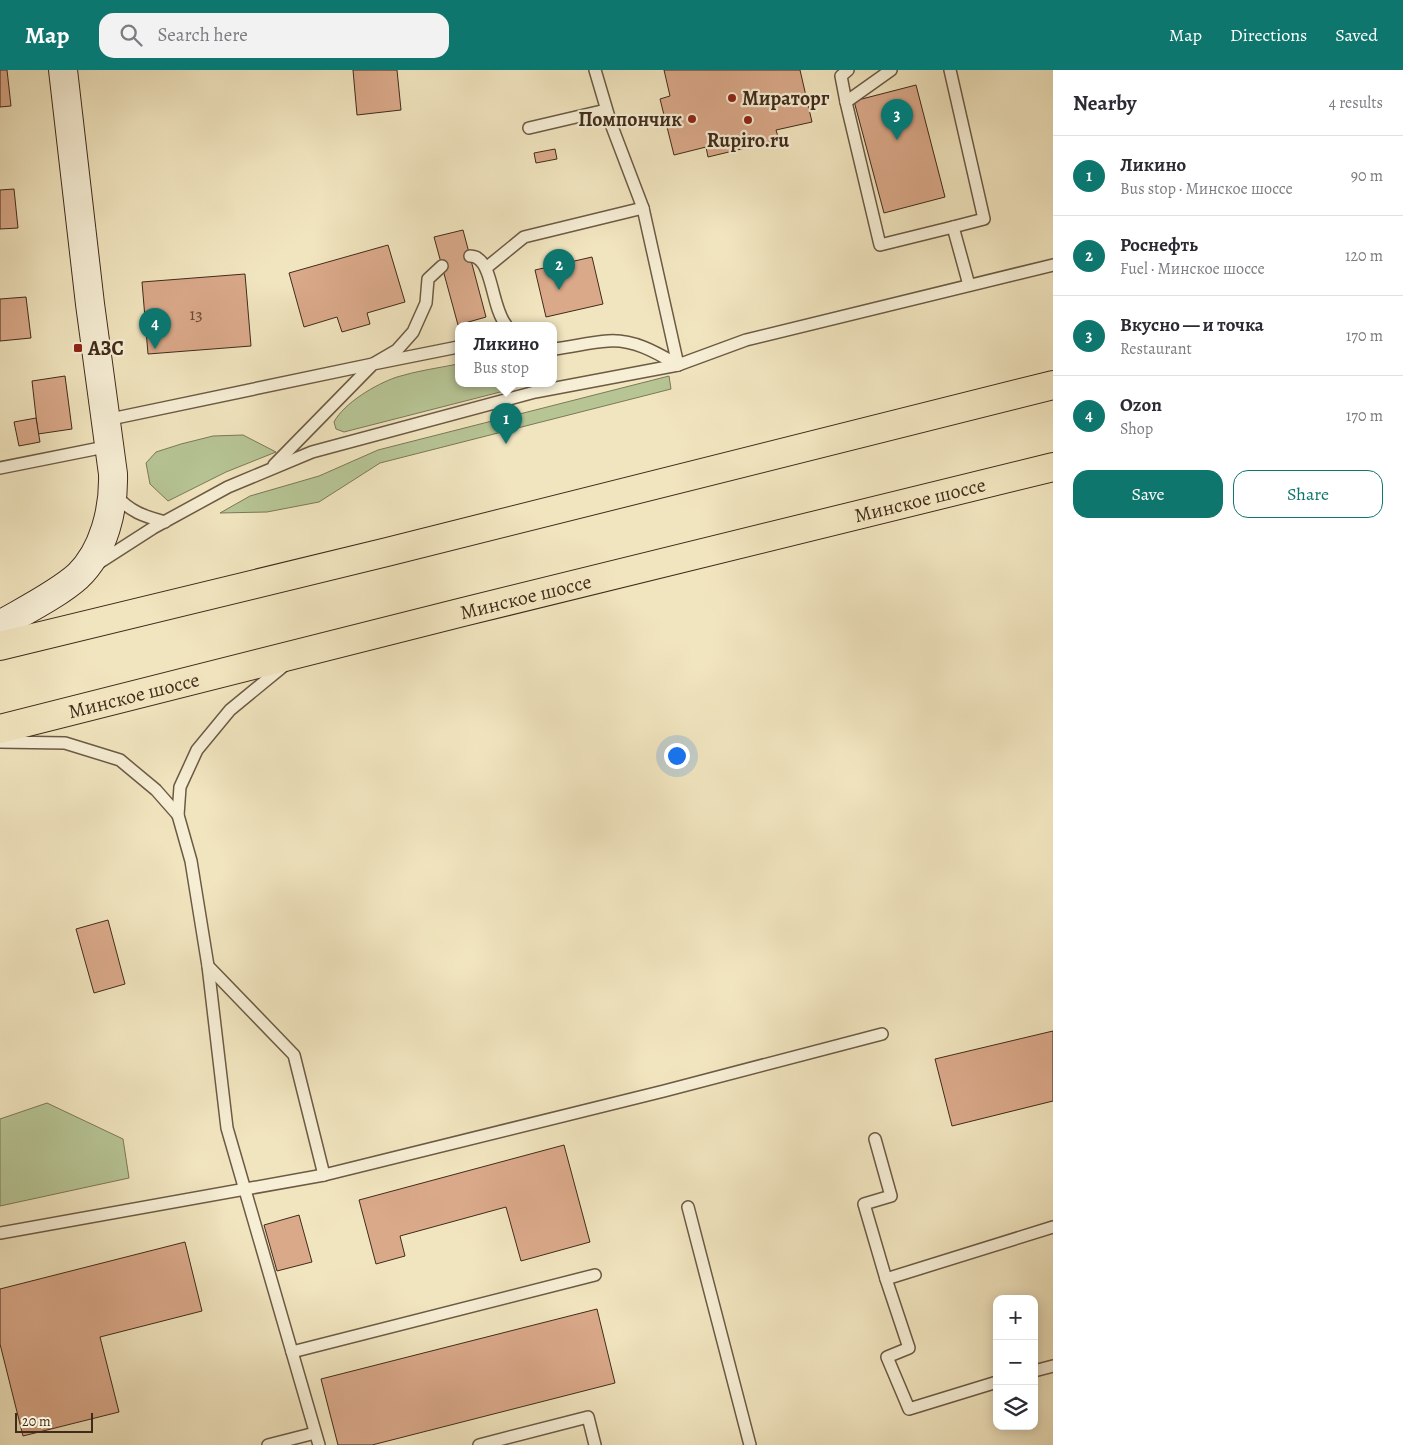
<!DOCTYPE html>
<html lang="en">
<head>
<meta charset="utf-8">
<style>
  :root { --surface:#fff; --page:#f2f2f3; --text:#2b2b33; --muted:#7c7c81; --line:#e1e1e2; --accent:#0f766e }
  body { margin:0; font-family:Alegreya,serif; background:var(--page); color:var(--text) }
  .controls { position:absolute; right:15px; bottom:15px; display:grid; overflow:hidden; border-radius:10px; box-shadow:0 2px 12px #0003 }
  .controls button { width:45px; height:45px; display:grid; place-items:center; padding:0; border:0; border-bottom:1px solid var(--line); background:var(--surface); color:var(--text); font:25px sans-serif }
  .scale { position:absolute; left:15px; bottom:12px; width:78px; box-sizing:border-box; padding-left:5px; border:2px solid #402b1b; border-top:0; font-size:14px; line-height:18px; white-space:nowrap; color:#402b1b; -webkit-text-stroke:4px #f6eed5; paint-order:stroke }
  .you { position:absolute; left:676px; top:685px; width:18px; height:18px; margin:-12px; border:4px solid #fff; border-radius:50%; background:#1a73e8; box-shadow:0 0 0 8px #1a73e833 }
  .badge { display:grid; place-items:center; width:32px; height:32px; border-radius:50%; background:var(--accent); color:#fff; font-size:16px; font-weight:700 }
  .pin { position:absolute; translate:-50% -41px; filter:drop-shadow(0 1px 2px #0008) }
  .pin::after { content:''; position:absolute; top:26px; width:18px; height:15px; background:inherit; clip-path:polygon(0 0,100% 0,50% 100%) }
  .popup { position:absolute; left:455px; top:252px; width:102px; height:65px; box-sizing:border-box; display:grid; place-content:center; border-radius:10px; background:var(--surface); filter:drop-shadow(0 1px 4px #0005); font-size:16px; white-space:nowrap; color:var(--muted) }
  .popup b { font-size:19px; color:var(--text) }
  .popup::after { content:''; position:absolute; left:50%; top:100%; margin-left:-10px; border:10px solid transparent; border-top-color:var(--surface) }
  .list { margin:0; padding:0; list-style:none }
  h2 { display:flex; justify-content:space-between; align-items:center; height:65px; margin:0; padding:0 20px; font-size:21px }
  h2 small { font-size:16px; font-weight:400; color:var(--muted) }
  .list li { display:grid; grid-template-columns:32px 1fr auto; gap:15px; align-items:center; box-sizing:border-box; height:80px; padding:0 20px; border-top:1px solid var(--line) }
  .list b { display:block; font-size:19px; white-space:nowrap }
  .list p { margin:0; font-size:16px; white-space:nowrap; color:var(--muted) }
  .list em { font-size:16px; font-style:normal; color:var(--muted) }
  .actions { display:flex; gap:10px; padding:15px 20px }
  .actions a { flex:1; padding:11px 0; border:1px solid var(--accent); border-radius:15px; text-align:center; font-size:18px; color:var(--accent) }
  .actions .main { background:var(--accent); color:#fff }
  .icon { flex:none; width:28px; height:28px; fill:none; stroke:currentColor; stroke-width:2; stroke-linecap:round; stroke-linejoin:round }
  .map { position:relative; flex:none; width:1053px; height:1375px; overflow:hidden }
  header { display:flex; align-items:center; gap:30px; box-sizing:border-box; height:70px; padding:0 25px; background:var(--accent); color:#fff }
  header strong { font-size:24px }
  nav { display:flex; gap:28px; margin-inline-start:auto; font-size:18px }
  .search { width:350px; height:45px; background:var(--page); display:flex; align-items:center; gap:12px; box-sizing:border-box; padding:0 18px; border-radius:15px; color:var(--muted); font-size:19px }
  main { display:flex }
  aside { flex:1; background:var(--surface) }
  .map>svg:first-child { display:block }
</style>
</head>
<body>
<header>
<strong>Map</strong>
<div class="search"><svg class="icon" aria-label="search" viewBox="0 0 24 24"><circle cx="10" cy="10" r="6"/><path d="M15 15l6 6"/></svg>Search here</div>
<nav><a>Map</a><a>Directions</a><a>Saved</a></nav>
</header>
<main>
<div class="map">
<svg width="1053" height="1375" viewBox="0 0 1053 1375">
  <rect width="100%" height="100%" fill="#f1e5bf"/>
  <filter id="stains"><feTurbulence type="fractalNoise" baseFrequency=".004" numOctaves="4"/><feColorMatrix values="0 0 0 0 .2 0 0 0 0 .09 0 0 0 0 .02 0 0 0 .5 -.17"/></filter>
  <radialGradient id="worn" r=".72"><stop offset=".6" stop-color="#630" stop-opacity="0"/><stop offset="1" stop-color="#630" stop-opacity=".3"/></radialGradient>
  <g fill="#b7c595" stroke="#7c7858">
    <path d="M 458,294 L 458,313 L 518,313 L 512,319 L 344,362 L 336,359 L 334,352 C 344,333 376,314 397,307 C 416,301 438,298 458,294 Z"/>
    <path d="M 669,306 L 671,319 L 380,393 L 319,432 L 267,442 L 220,443 L 250,426 L 319,406 L 378,380 Z"/>
    <path d="M 243,365 L 276,382 L 226,402 L 168,431 L 150,414 L 146,393 L 156,382 L 181,374 L 213,366 Z"/>
    <path d="M 47,1033 L 123,1069 L 129,1108 L 0,1136 L 0,1049 Z"/>
  </g>
  <g fill="#daa98a" stroke="#402b1b">
    <path d="M 0,0 L 7,0 L 11,36 L 0,37 Z"/>
    <path d="M 353,0 L 397,0 L 401,40 L 357,45 Z"/>
    <path d="M 664,0 L 800,0 L 812,52 L 776,60 L 779,70 L 708,87 L 706,77 L 674,85 L 660,29 L 670,26 Z"/>
    <path d="M 916,15 L 945,127 L 884,143 L 854,31 Z"/>
    <path d="M 555,79 L 557,89 L 536,93 L 534,83 Z"/>
    <path d="M 14,119 L 18,158 L 0,159 L 0,120 Z"/>
    <path d="M 463,160 L 486,247 L 458,255 L 434,167 Z"/>
    <path d="M 388,175 L 405,232 L 367,243 L 370,254 L 342,262 L 337,247 L 304,257 L 289,203 Z"/>
    <path d="M 592,187 L 603,234 L 546,247 L 535,200 Z"/>
    <path d="M 245,204 L 251,276 L 148,284 L 142,212 Z"/>
    <path d="M 26,227 L 31,268 L 0,271 L 0,229 Z"/>
    <path d="M 65,306 L 72,359 L 38,364 L 32,311 Z"/>
    <path d="M 36,348 L 40,372 L 19,376 L 14,352 Z"/>
    <path d="M 108,850 L 125,914 L 94,923 L 76,859 Z"/>
    <path d="M 1053,961 L 1053,1031 L 952,1056 L 935,989 Z"/>
    <path d="M 564,1075 L 590,1172 L 521,1191 L 506,1137 L 400,1166 L 405,1186 L 376,1194 L 359,1130 Z"/>
    <path d="M 299,1145 L 312,1192 L 277,1201 L 264,1155 Z"/>
    <path d="M 185,1172 L 202,1241 L 100,1267 L 119,1342 L 23,1366 L 0,1274 L 0,1219 Z"/>
    <path d="M 597,1239 L 615,1313 L 372,1375 L 338,1375 L 321,1309 Z"/>
  </g>
  <g fill="none" stroke-linecap="round" stroke-linejoin="round">
    <g stroke="#6c5a44" stroke-width="14">
      <g id="lane">
        <path d="M 595,0 L 611,54 L 643,138 L 678,295"/>
        <path d="M 891,0 L 846,32 L 880,175 L 953,157"/>
        <path d="M 950,0 L 984,149 L 953,157 L 969,215"/>
        <path d="M 846,32 L 841,6 L 848,0"/>
        <path d="M 529,58 L 606,40"/>
        <path d="M 470,186 C 471,186 477,187 477,188 C 493,197 492,238 506,255"/>
        <path d="M 486,198 L 524,167 L 643,138"/>
        <path d="M 554,279 C 572,277 590,272 608,271 C 634,269 657,283 678,295"/>
        <path d="M 106,350 L 373,294 L 397,280 L 413,262 L 426,233 L 428,209 L 442,196"/>
        <path d="M 274,395 L 373,294 L 458,277"/>
        <path d="M 0,398 L 110,376"/>
        <path d="M 115,425 C 131,442 143,446 165,452"/>
        <path d="M 97,494 L 153,458 L 228,417 L 312,382 L 535,322 L 678,295 L 746,270 L 1053,195"/>
        <path d="M 286,594 L 230,640 L 197,680 L 180,717 L 178,745 L 191,791 L 208,896 L 227,1058 L 319,1375"/>
        <path d="M 0,672 L 65,673 L 120,690 L 156,720 L 178,745"/>
        <path d="M 208,896 L 294,985 L 324,1105 L 664,1021 L 882,964"/>
        <path d="M 875,1069 L 891,1126 L 864,1134 L 886,1209 L 1053,1157"/>
        <path d="M 688,1137 L 750,1375"/>
        <path d="M 0,1163 L 324,1105"/>
        <path d="M 886,1209 L 909,1278 L 887,1287 L 909,1339 L 997,1312"/>
        <path d="M 292,1282 L 595,1205"/>
        <path d="M 1034,1301 L 1053,1296"/>
        <path d="M 268,1375 L 315,1363"/>
        <path d="M 479,1375 L 588,1347 L 595,1375"/>
      </g>
    </g>
    <g stroke="#402b1b" stroke-width="30">
      <path id="secondary" d="M 0,555 C 24,541 58,524 78,506 C 104,481 114,439 113,404 L 90,234 L 63,0"/>
    </g>
    <g stroke="#402b1b" stroke-width="30">
      <g id="highway">
        <path d="M 0,576 L 387,482 L 1053,315"/>
        <path id="s1" d="M 0,659 L 463,542 L 1053,397"/>
      </g>
    </g>
    <use href="#lane" stroke="#f6eed5" stroke-width="11"/>
    <use href="#secondary" stroke="#f6eed5" stroke-width="28"/>
    <use href="#highway" stroke="#f1e5bf" stroke-width="28"/>
  </g>
  <g fill="#8f2418" stroke="#f6eed5" stroke-width="2">
    <circle cx="732" cy="28" r="5"/>
    <circle cx="692" cy="49" r="5"/>
    <circle cx="748" cy="50" r="5"/>
    <rect x="73" y="273" width="10" height="10" rx="2.5"/>
  </g>
  <g text-anchor="middle" dominant-baseline="central" stroke-width="4.5" stroke-linejoin="round" paint-order="stroke">
    <g font-size="18" fill="#664a37">
      <text x="196" y="244">13</text>
    </g>
    <g font-size="20" font-weight="bold" fill="#402b1b" stroke="#f6eed5" text-anchor="start">
      <text x="742" y="28">Мираторг</text>
      <text x="682" y="49" text-anchor="end">Помпончик</text>
      <text x="748" y="70" text-anchor="middle">Rupiro.ru</text>
      <text x="88" y="278">АЗС</text>
    </g>
    <g font-size="20" fill="#402b1b" stroke="#f6eed5">
      <text stroke="none"><textPath href="#s1" startOffset="948">Минское шоссе</textPath></text>
      <text stroke="none"><textPath href="#s1" startOffset="542">Минское шоссе</textPath></text>
      <text stroke="none"><textPath href="#s1" startOffset="138">Минское шоссе</textPath></text>
    </g>
  </g>
  <rect width="100%" height="100%" filter="url(#stains)"/>
  <rect width="100%" height="100%" fill="url(#worn)"/>
</svg>
<div class="controls">
<button>+</button>
<button>−</button>
<button><svg class="icon" aria-label="layers" viewBox="0 0 24 24"><path d="M12 4l9 5-9 5-9-5zM3 14l9 5 9-5"/></svg></button>
</div>
<div class="scale">20 m</div>
<div class="you"></div>
<div class="pin badge" style="left:506px;top:374px">1</div>
<div class="popup"><b>Ликино</b>Bus stop</div>
<div class="pin badge" style="left:559px;top:220px">2</div>
<div class="pin badge" style="left:897px;top:70px">3</div>
<div class="pin badge" style="left:155px;top:279px">4</div>
</div>
<aside>
<h2>Nearby<small>4 results</small></h2>
<ul class="list">
<li><span class="badge">1</span><div><b>Ликино</b><p>Bus stop · Минское шоссе</p></div><em>90 m</em></li>
<li><span class="badge">2</span><div><b>Роснефть</b><p>Fuel · Минское шоссе</p></div><em>120 m</em></li>
<li><span class="badge">3</span><div><b>Вкусно — и точка</b><p>Restaurant</p></div><em>170 m</em></li>
<li><span class="badge">4</span><div><b>Ozon</b><p>Shop</p></div><em>170 m</em></li>
</ul>
<div class="actions"><a class="main">Save</a><a>Share</a></div>
</aside>
</main>
</body>
</html>
